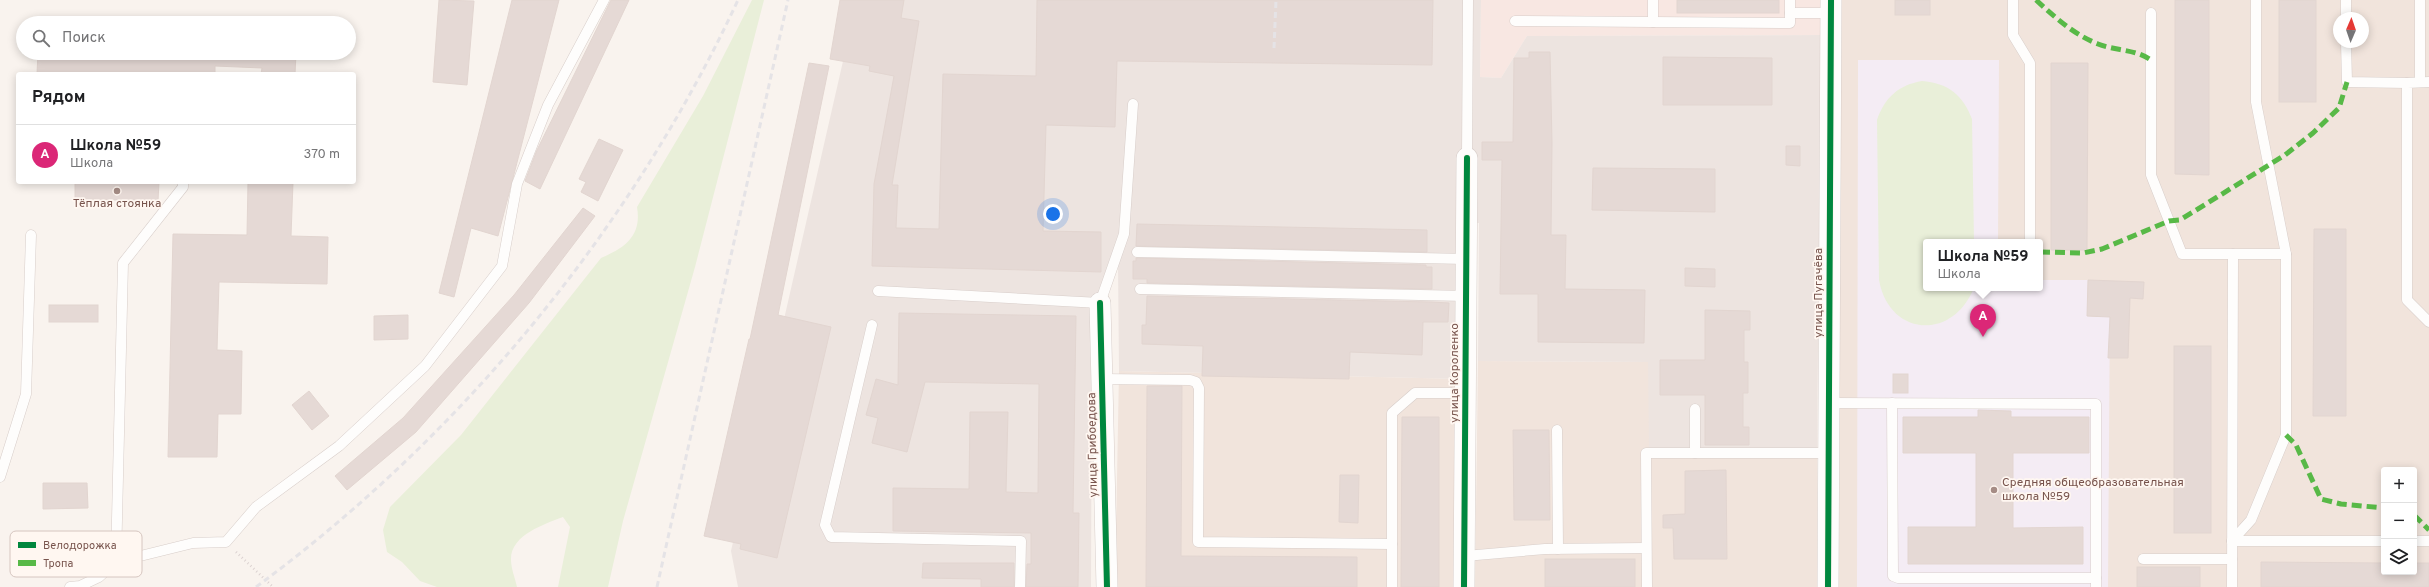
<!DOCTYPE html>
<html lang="ru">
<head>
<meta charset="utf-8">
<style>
  :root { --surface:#fff; --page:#f2f2f2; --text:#202124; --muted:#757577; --line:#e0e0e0; --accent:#db2777 }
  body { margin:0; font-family:Overpass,sans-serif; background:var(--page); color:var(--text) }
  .controls { position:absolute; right:12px; bottom:12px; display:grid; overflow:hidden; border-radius:4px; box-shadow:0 2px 10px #0003 }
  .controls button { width:36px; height:36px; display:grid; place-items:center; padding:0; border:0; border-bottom:1px solid var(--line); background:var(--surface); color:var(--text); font:20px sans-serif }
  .compass { position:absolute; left:2333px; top:12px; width:36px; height:36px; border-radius:50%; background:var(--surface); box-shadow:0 2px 10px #0003; rotate:2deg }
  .you { position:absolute; left:1053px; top:214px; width:14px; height:14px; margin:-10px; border:3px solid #fff; border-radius:50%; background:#1a73e8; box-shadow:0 0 0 6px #1a73e833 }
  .badge { display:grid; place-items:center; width:26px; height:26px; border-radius:50%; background:var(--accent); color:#fff; font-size:13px; font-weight:700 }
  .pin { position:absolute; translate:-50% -33px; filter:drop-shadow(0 1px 2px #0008) }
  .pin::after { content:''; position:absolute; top:21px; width:14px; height:12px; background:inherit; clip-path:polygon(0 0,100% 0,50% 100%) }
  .popup { position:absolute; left:1923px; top:239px; width:120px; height:52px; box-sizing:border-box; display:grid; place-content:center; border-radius:4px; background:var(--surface); filter:drop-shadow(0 1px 3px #0005); font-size:13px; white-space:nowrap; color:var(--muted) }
  .popup b { font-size:15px; color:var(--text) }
  .popup::after { content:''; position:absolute; left:50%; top:100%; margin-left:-8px; border:8px solid transparent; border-top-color:var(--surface) }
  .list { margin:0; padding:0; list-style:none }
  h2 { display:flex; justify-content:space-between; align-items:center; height:52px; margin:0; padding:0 16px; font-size:17px }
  h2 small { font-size:13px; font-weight:400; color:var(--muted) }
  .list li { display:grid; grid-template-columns:26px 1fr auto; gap:12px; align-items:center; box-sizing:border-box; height:60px; padding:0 16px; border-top:1px solid var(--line) }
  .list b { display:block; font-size:15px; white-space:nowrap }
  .list p { margin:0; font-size:13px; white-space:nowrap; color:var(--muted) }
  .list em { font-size:13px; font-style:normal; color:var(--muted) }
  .icon { flex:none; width:22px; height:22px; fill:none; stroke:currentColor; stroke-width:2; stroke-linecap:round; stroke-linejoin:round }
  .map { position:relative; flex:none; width:2429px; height:587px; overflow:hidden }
  .search { position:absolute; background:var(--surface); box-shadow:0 2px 10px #0003; left:16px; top:16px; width:340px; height:44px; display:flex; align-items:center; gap:10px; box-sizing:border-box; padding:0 14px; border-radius:22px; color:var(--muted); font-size:15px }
  .panel { position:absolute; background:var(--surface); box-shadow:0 2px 10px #0003; left:16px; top:72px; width:340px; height:112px; border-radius:4px }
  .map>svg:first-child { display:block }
</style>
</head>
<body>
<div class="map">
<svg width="2429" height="587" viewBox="0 0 2429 587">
  <rect width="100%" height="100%" fill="#f9f3ee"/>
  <g fill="#f1e4dc" fill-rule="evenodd">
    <path d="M 1841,0 L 2429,0 L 2429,587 L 1839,587 ZM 2339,18 L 2363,18 L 2363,42 L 2339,42 ZM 1926,242 L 2040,242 L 2040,288 L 1926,288 ZM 2384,470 L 2414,470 L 2414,572 L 2384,572 Z"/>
    <path d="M 1478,361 L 1648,362 L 1817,454 L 1817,587 L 1475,587 Z"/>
    <path d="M 1119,371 L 1464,379 L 1461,587 L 1115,587 Z"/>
  </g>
  <path fill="#f8e7e2" d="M 1481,0 L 1821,0 L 1821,35 L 1527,36 L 1501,78 L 1480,77 Z"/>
  <path fill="#ede4e0" d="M 857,0 L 1481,0 L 1480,77 L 1501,78 L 1527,36 L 1821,35 L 1817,454 L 1649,451 L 1648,362 L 1478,361 L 1479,223 L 1464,223 L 1464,379 L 1119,371 L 1118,263 L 1092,308 L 1091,587 L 738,587 L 731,551 Z"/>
  <path fill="#f4ecf4" d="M 1858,60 L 2004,60 L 1999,60 L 1998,242 L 1926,242 L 1926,288 L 2040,288 L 2040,280 L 2088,280 L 2087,316 L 2097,317 L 2098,297 L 2110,298 L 2108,587 L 1857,587 Z"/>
  <g fill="#e9efd9">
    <path d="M 752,0 L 764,0 L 695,267 L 623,521 L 608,587 L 558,587 L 570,527 L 563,517 C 545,524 510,535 511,560 C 511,568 515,578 517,587 L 437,587 L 420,581 L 402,562 L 387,552 L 383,530 L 390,507 L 461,435 L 601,258 C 625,248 642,236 637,207 L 703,96 Z"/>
    <path d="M 1922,81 C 1948,83 1963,95 1972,119 L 1974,242 L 1926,242 L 1926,288 L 1973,288 L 1973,290 C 1951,341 1889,336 1879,280 L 1877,120 C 1885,97 1899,85 1922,81 Z"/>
  </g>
  <g fill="#e5d9d5" stroke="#e2d5d0">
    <path d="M 439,0 L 474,1 L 467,85 L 433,82 Z"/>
    <path d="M 512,0 L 559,0 L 498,236 L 471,228 L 454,297 L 439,293 Z"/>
    <path d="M 611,0 L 629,0 L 540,189 L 525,181 L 537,150 Z"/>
    <path d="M 840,0 L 904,0 L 901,18 L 919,21 L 892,185 L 898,185 L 896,228 L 939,229 L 943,74 L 1036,76 L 1037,0 L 1433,0 L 1432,65 L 1117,61 L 1115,127 L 1046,125 L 1043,231 L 1101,232 L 1101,272 L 872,266 L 874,184 L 894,76 L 869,71 L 870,66 L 830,59 Z"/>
    <rect x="1677" y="0" width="102" height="13"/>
    <rect x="1895" y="0" width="35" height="15"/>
    <path d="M 2175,0 L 2209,0 L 2209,175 L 2175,174 Z"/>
    <rect x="2279" y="0" width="37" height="102"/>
    <path d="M 1529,52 L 1550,52 L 1552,143 L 1551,235 L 1566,235 L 1565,289 L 1645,290 L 1644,343 L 1538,342 L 1538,294 L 1500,294 L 1502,160 L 1482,160 L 1482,142 L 1513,142 L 1514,58 L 1529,58 Z"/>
    <path d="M 38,53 L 296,53 L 295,74 L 261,74 L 262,68 L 215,66 L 215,74 L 37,74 Z"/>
    <path d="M 1663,57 L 1772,58 L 1772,105 L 1663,105 Z"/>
    <path d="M 809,63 L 829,66 L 778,315 L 831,327 L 777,558 L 740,549 L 741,544 L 704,536 L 749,339 L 750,339 Z"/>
    <path d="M 2051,63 L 2088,63 L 2087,250 L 2051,250 Z"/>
    <path d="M 599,139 L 623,150 L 598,201 L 581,192 L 586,182 L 579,179 Z"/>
    <path d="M 1786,146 L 1800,146 L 1800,166 L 1786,165 Z"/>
    <path d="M 1593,168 L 1715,169 L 1715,212 L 1592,210 Z"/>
    <path d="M 75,182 L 159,182 L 158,201 L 75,199 Z"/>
    <path d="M 248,182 L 293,182 L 291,236 L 328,237 L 327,284 L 219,282 L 217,350 L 242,351 L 241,414 L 218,414 L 217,457 L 168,457 L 173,234 L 247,235 Z"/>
    <path d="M 583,208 L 595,216 L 529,303 L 416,432 L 347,490 L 335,476 L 403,418 L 514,295 Z"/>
    <path d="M 1137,224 L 1427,230 L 1427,252 L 1136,246 Z"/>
    <path d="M 2314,229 L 2346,229 L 2346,416 L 2313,416 Z"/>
    <path d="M 1136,258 L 1426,265 L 1426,267 L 1432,267 L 1432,289 L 1147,283 L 1147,279 L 1133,279 L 1133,261 L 1136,261 Z"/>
    <path d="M 1685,268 L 1715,269 L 1715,287 L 1685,286 Z"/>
    <path d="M 2088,280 L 2144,282 L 2143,299 L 2130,298 L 2128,358 L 2108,358 L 2110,317 L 2087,316 Z"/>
    <path d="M 1147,296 L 1431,302 L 1449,303 L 1448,322 L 1423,322 L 1422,355 L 1350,352 L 1349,379 L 1202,376 L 1203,346 L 1142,344 L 1142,325 L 1146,325 Z"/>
    <rect x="49" y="305" width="49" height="17"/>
    <path d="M 1705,310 L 1750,311 L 1750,330 L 1744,330 L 1744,362 L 1748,362 L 1748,393 L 1743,393 L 1743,427 L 1749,427 L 1749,445 L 1705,445 L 1705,395 L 1660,395 L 1660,360 L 1705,360 Z"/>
    <path d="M 899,313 L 1076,316 L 1073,513 L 1079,513 L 1078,587 L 1026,587 L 1027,564 L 1031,564 L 1031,533 L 893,531 L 893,488 L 969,489 L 970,412 L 1008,412 L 1006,492 L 1038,493 L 1039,384 L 925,382 L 907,452 L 872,443 L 878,418 L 866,415 L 876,379 L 898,385 Z"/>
    <path d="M 408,315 L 408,339 L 374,340 L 374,316 Z"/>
    <rect x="2174" y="346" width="37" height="187"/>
    <rect x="1893" y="374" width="15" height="19"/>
    <path d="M 1147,386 L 1182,386 L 1181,556 L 1357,557 L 1357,587 L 1146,587 Z"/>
    <path d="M 309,391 L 329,416 L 312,430 L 292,405 Z"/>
    <path d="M 1978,410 L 2011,411 L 2011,417 L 2089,417 L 2089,453 L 2013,453 L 2013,528 L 2083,527 L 2083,564 L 1908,564 L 1908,527 L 1976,527 L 1976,453 L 1903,453 L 1903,417 L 1978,417 Z"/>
    <path d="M 1402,417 L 1439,417 L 1439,587 L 1401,587 Z"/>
    <path d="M 1513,430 L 1549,430 L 1550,520 L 1514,520 Z"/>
    <path d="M 1726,470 L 1727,559 L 1674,559 L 1673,528 L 1663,528 L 1663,515 L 1685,514 L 1685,471 Z"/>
    <path d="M 1340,475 L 1359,475 L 1358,523 L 1339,522 Z"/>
    <path d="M 43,483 L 87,483 L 88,508 L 43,509 Z"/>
    <rect x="1545" y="559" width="90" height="28"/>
    <path d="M 2261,562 L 2384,563 L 2384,572 L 2414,572 L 2414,563 L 2429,563 L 2429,587 L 2261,587 Z"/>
    <path d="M 923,563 L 1014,563 L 1014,587 L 981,587 L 981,579 L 922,578 Z"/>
    <rect x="2137" y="567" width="63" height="20"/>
  </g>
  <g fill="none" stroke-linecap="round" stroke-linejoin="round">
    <g stroke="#d8ceca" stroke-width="11">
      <g id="lane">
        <path d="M 2013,0 L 2013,35 L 2030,63 L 2030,242"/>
        <path d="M 2256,0 L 2256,102 L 2286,254"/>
        <path d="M 2346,0 L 2346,18"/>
        <path d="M 1790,13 L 1831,13"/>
        <path d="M 2151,13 L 2151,175 L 2182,254 L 2286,254 L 2286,435 L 2251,520 L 2232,541"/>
        <path d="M 1515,21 L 1790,23 L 1790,0"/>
        <path d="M 1653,22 L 1653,0"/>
        <path d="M 2346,42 L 2347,82 L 2407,83"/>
        <path d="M 2420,82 L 2420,0"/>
        <path d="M 2429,82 L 2407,83 L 2407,300 L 2429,322"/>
        <path d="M 1467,158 L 1468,0"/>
        <path d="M 1137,252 L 1466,259"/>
        <path d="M 1140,289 L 1466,296"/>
        <path d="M 878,291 L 1100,303 L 1124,234 L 1133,104"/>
        <path d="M 872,325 L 825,525 L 831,537 L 1021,541 L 1020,587"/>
        <path d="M 1102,379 L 1190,380 L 1196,382 L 1199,388 L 1198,542 L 1392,544"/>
        <path d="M 1829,403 L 2096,404 L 2096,587"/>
        <path d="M 1892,403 L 1893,576 L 1898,578 L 2096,578"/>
        <path d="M 1557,430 L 1558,549"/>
        <path d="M 1695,453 L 1695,409"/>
        <path d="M 0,477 L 26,394 L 31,235"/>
        <path d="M 2232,541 L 2384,541"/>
        <path d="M 2414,541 L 2429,541"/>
        <path d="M 1465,556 L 1545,549 L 1646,548"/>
        <path d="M 2143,559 L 2232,559"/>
        <path d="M 116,562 L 123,263 L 183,187 L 183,182"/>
        <path d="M 70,587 L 80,586 L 99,577 L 116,562 L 193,543 L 226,542 L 256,507 L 339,446 L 425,366 L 502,266 L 517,184 L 548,105 L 604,0"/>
        <path d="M 1392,587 L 1392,413 L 1415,393 L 1466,393"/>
        <path d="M 1647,587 L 1646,453 L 1829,453"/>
        <path d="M 2232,587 L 2233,254"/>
      </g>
    </g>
    <g stroke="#d8ceca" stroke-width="22">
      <g id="street">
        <path d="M 1100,303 L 1107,587"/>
        <path d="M 1464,587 L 1467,158"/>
        <path d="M 1828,587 L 1831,0"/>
      </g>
    </g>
    <path stroke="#dbd1d0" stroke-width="2.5" stroke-dasharray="1 3" stroke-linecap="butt" d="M 236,552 L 273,587"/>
    <use href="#lane" stroke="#fefdfc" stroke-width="10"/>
    <use href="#street" stroke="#fefdfc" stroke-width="21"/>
    <g stroke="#e5e3e6" stroke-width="3" stroke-dasharray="6 4" stroke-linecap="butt">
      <path d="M 1274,48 L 1276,0"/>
      <path d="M 256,587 C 460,437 631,230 738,0"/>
      <path d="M 657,587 L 788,0"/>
    </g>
    <g stroke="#58b947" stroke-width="5" stroke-dasharray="10 5" stroke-linecap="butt">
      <path d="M 2036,0 C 2056,18 2073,34 2098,44 C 2116,51 2135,49 2151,60"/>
      <path d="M 2040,252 L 2083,253 L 2102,249 L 2169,221 L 2180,220 L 2285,155 L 2313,133 L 2339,108 L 2347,82"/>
      <path d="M 2286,435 L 2296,445 L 2321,499 L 2341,504 L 2384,508"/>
      <path d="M 2414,515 L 2429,530"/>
    </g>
    <g stroke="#fff7f1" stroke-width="8">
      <g id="cycleway">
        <path d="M 1100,303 L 1107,587"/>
        <path d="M 1464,587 L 1467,158"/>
        <path d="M 1828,587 L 1831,0"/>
      </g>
    </g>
    <use href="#cycleway" stroke="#00873e" stroke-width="6"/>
  </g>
  <g fill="#a58c85" stroke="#fff7f1" stroke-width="1.5">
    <circle cx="117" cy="191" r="4"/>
    <circle cx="1994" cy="490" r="4"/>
  </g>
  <g text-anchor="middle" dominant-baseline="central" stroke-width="3.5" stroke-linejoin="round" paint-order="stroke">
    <g font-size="12" fill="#78544d" stroke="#fff7f1">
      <text x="117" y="204">Тёплая стоянка</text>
      <text x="2002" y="483" text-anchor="start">Средняя общеобразовательная<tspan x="2002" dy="14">школа №59</tspan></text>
    </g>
    <g font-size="12" fill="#78544d" stroke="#fff7f1">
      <text transform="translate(1819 293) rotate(-90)">улица Пугачёва</text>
      <text transform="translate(1455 373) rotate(-90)">улица Короленко</text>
      <text transform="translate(1093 445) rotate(-91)">улица Грибоедова</text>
    </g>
  </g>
  <rect x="10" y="531" width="132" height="46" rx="6" fill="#fff7f1" stroke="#d6c6c0" stroke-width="1"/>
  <rect x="18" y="542" width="18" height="6" fill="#00873e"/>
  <rect x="18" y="560" width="18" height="6" fill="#58b947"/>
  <g font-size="11" fill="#78544d">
    <text x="43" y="549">Велодорожка</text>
    <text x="43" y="567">Тропа</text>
  </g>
</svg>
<div class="controls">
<button>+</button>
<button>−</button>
<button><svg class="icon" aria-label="layers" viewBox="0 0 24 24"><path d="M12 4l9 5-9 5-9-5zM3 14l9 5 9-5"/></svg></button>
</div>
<svg class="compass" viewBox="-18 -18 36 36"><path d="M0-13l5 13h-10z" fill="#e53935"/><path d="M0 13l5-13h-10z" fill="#757577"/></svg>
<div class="you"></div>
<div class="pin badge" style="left:1983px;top:337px">A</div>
<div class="popup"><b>Школа №59</b>Школа</div>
<div class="search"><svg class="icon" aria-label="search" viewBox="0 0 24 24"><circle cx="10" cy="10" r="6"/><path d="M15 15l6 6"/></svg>Поиск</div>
<section class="panel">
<h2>Рядом<small></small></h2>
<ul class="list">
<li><span class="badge">A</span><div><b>Школа №59</b><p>Школа</p></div><em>370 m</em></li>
</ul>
</section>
</div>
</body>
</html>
